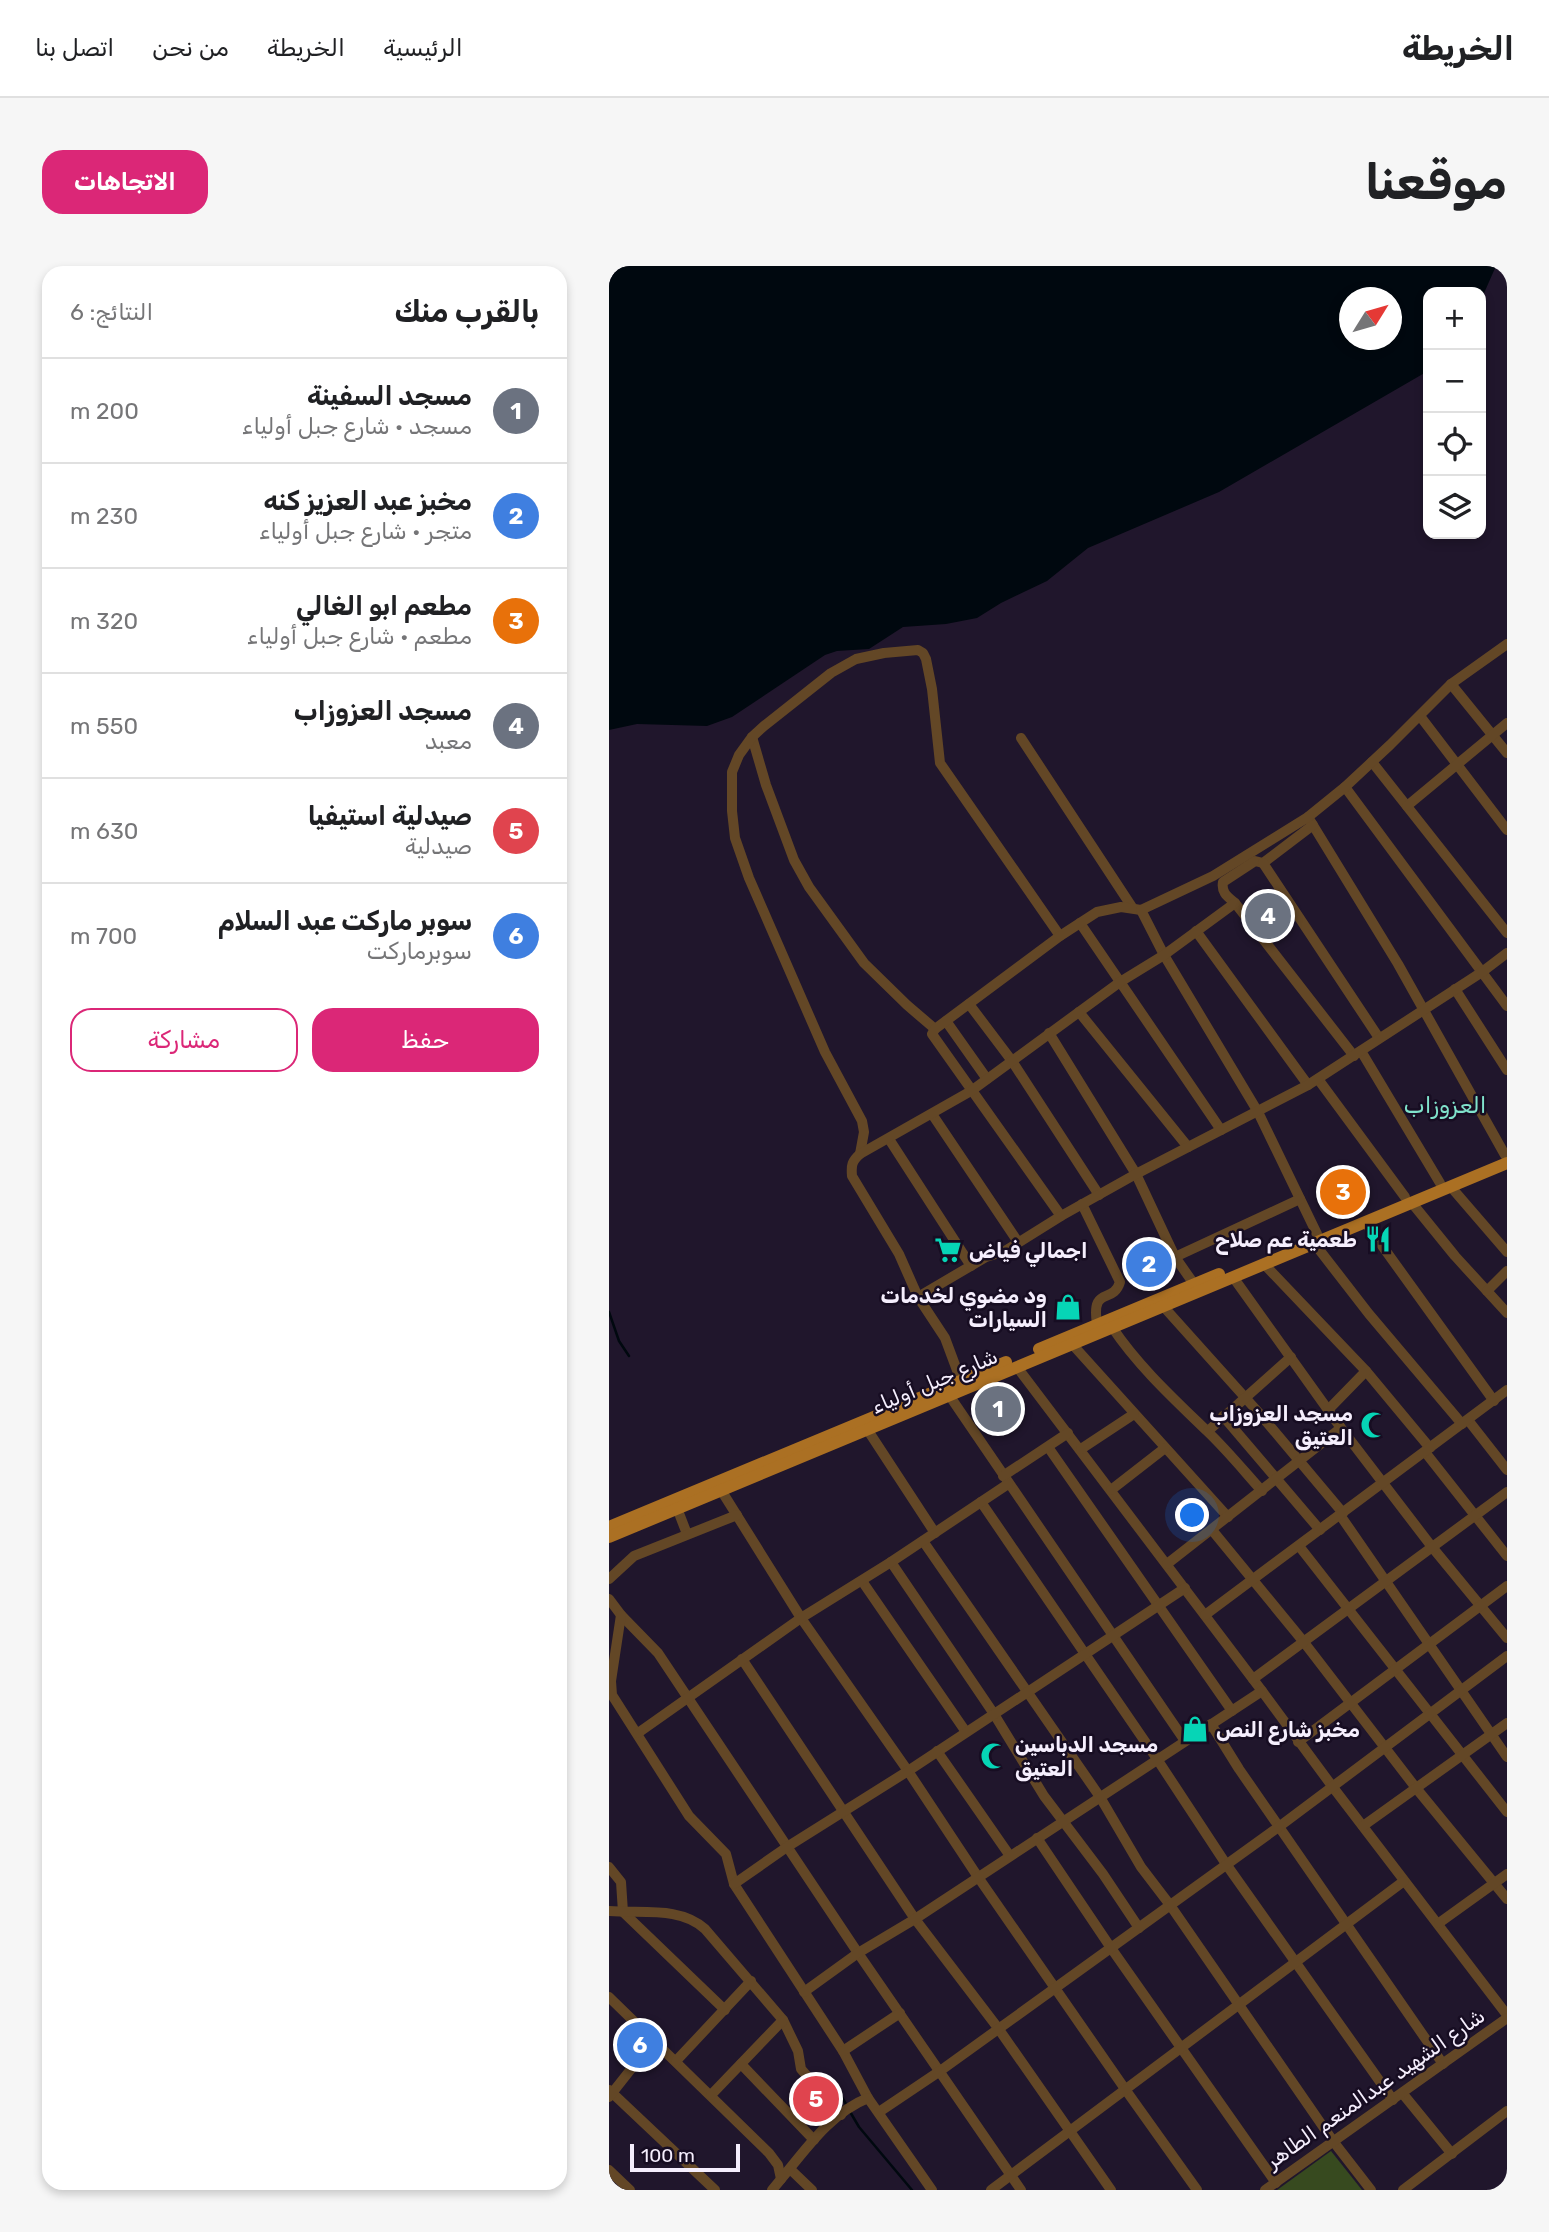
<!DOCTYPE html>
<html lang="ar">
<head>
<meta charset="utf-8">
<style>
  :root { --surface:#fff; --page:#f6f6f6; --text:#202124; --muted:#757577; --line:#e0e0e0; --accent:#db2777 }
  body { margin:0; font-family:Rubik,"Noto Sans Arabic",sans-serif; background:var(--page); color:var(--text); direction:rtl }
  .controls { position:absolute; right:21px; top:21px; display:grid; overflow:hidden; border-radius:14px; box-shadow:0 4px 10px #0003 }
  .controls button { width:63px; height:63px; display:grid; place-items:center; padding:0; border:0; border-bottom:2px solid var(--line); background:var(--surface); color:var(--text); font:35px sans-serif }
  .compass { position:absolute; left:730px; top:21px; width:63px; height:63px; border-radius:50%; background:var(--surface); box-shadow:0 4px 10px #0003; rotate:53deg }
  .scale { position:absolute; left:21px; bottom:18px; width:110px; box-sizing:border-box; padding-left:7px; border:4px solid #f5eefd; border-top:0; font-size:19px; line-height:24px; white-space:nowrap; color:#f5eefd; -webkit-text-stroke:5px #170d22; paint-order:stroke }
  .you { position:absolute; left:584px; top:1250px; width:24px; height:24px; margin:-18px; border:5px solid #fff; border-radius:50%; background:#1a73e8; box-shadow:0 0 0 10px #1a73e833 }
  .badge { display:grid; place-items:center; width:46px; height:46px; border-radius:50%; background:var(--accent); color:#fff; font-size:23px; font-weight:700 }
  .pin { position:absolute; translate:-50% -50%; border:4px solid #fff; box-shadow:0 2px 7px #0006 }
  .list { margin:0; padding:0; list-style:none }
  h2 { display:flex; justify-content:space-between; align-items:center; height:91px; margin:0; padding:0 28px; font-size:30px }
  h2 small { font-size:23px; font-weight:400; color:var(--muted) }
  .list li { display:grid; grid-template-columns:46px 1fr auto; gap:21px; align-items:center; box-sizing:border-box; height:105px; padding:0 28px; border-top:2px solid var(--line) }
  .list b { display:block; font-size:26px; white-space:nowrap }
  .list p { margin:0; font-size:23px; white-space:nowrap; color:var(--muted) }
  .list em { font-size:23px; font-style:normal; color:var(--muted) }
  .actions { display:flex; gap:14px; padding:21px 28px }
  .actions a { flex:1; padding:16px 0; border:2px solid var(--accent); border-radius:21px; text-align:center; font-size:24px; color:var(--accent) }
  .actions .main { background:var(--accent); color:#fff }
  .icon { flex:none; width:38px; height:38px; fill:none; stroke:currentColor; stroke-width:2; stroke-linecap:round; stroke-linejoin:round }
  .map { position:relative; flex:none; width:898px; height:1924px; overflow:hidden; direction:ltr; border-radius:21px }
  header { display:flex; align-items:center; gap:42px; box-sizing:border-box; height:98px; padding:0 35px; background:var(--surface); border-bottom:2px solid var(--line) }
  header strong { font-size:33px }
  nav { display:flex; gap:38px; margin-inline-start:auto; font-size:24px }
  .intro { display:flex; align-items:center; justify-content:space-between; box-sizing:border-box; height:168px; padding:0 42px }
  h1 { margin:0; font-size:49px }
  .button { padding:18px 32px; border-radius:21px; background:var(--accent); color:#fff; font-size:24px; font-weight:700 }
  main { display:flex; gap:42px; padding:0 42px }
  aside { flex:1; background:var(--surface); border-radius:21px; box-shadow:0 4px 10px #0003 }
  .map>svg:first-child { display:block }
</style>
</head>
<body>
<header>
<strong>الخريطة</strong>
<nav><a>الرئيسية</a><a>الخريطة</a><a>من نحن</a><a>اتصل بنا</a></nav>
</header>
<div class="intro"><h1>موقعنا</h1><a class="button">الاتجاهات</a></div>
<main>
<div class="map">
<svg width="898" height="1924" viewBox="0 0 898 1924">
  <rect width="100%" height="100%" fill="#20162c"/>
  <path fill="#374a1f" d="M 722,1885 L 753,1924 L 668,1924 Z"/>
  <path fill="#00080f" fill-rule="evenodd" d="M 0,0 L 887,0 L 872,34 L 872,26 L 819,26 L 819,105 L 610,226 L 479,282 L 438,315 L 392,337 L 368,352 L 337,358 L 294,361 L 260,383 L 228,385 L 216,389 L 123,451 L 98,460 L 28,458 L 0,464 ZM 740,32 L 782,32 L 782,74 L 740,74 Z"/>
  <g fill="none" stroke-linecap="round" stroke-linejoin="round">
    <g stroke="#00080f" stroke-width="2.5">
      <path d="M 0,1046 L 10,1075 L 20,1090"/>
      <path d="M 231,1828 L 237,1838"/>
      <path d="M 240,1844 L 250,1861 L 303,1924"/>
    </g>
    <g stroke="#634726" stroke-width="10">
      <path d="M 842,418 L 898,487"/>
      <path d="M 811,450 L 898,564"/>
      <path d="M 143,471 L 157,519 L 185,594 L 200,621 L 255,697 L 298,739 L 326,763"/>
      <path d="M 412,472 L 523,641"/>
      <path d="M 763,496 L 898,667"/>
      <path d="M 736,521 L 898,740"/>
      <path d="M 798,540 L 898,457"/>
      <path d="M 699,551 L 789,698 L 896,889"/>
      <path d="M 704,559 L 654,597 L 646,595 L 614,616 C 612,627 619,631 626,637 L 745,790"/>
      <path d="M 654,597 L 770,772"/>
      <path d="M 471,657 L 612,864"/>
      <path d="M 587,665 L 699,819"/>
      <path d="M 653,671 L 685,647"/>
      <path d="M 846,723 L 898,804"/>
      <path d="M 360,738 L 403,795 L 490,929"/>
      <path d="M 470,746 L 579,881"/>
      <path d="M 337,755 L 378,813"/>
      <path d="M 440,767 L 527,908 L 566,991 L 585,1018"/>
      <path d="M 752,785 L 831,917"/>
      <path d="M 709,813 L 796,931"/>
      <path d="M 323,848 L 409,976"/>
      <path d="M 280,873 L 362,1000"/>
      <path d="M 251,888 L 255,866 L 253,855 L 216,786 L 140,612 L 126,572 L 123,545 L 123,506 L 130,489 L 143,471 L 155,460 L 222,407 L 247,393 L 275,387 L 309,384 L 314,387 L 317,393 L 323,423 L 331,497 L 451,670"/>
      <path d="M 842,921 L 898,986"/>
      <path d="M 803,937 L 846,990 L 898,1047"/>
      <path d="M 473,938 L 511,1016 C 504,1039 482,1019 488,1058"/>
      <path d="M 452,950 L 323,768 L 326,763 L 451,670 L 488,646 L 512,641 L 532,644"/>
      <path d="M 756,956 L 885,1135"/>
      <path d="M 708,968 L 649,846 L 555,689 L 532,644 L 604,610 L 699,551 L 736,521 L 781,479 L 842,418 L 898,378"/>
      <path d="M 705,977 L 760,1048 L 853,1158"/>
      <path d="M 566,991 L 691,933"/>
      <path d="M 655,998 L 757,1105 L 821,1182"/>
      <path d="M 624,1011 L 732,1162 L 823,1281 L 898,1372"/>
      <path d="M 878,1025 L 898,1005"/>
      <path d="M 309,1031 L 377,991 L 396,985 L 452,950 L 527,908 L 699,819 L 873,706 L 898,687"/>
      <path d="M 554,1040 L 650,1147 L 734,1247"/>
      <path d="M 503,1061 C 529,1100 565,1133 598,1165 C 618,1184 635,1205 653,1225"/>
      <path d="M 463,1078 L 619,1251"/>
      <path d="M 408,1101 L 653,1425 L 723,1520 L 898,1749"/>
      <path d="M 352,1115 L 336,1072 L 309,1031 L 290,988 L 243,910 C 242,899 243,895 251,888 L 362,825 L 511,716 L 555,689 L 626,637"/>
      <path d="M 340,1129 L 576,1475"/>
      <path d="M 719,1144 L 757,1105"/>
      <path d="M 614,1150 L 711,1264"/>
      <path d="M 859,1154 L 898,1204"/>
      <path d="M 258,1163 L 326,1267"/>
      <path d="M 599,1165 L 682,1091"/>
      <path d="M 439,1181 L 623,1445"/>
      <path d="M 472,1183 L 525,1148"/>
      <path d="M 816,1186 L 898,1290"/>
      <path d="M 394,1210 L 459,1167"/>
      <path d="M 112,1224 L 192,1352 L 299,1505 L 369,1611 L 516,1823 L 588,1924"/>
      <path d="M 502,1224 L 556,1182"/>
      <path d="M 372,1236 L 548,1493 L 617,1598 L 784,1834"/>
      <path d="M 68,1242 L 78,1268"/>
      <path d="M 731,1249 L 898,1491"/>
      <path d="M 603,1264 L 694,1375 L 807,1522 L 898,1633"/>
      <path d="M 314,1275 L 491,1531 L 532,1601 L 561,1639 L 724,1875 L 762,1924"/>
      <path d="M 690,1280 L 898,1546"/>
      <path d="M 282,1296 L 385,1448 L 435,1530 L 494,1608 L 530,1662"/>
      <path d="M 558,1298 L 732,1162"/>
      <path d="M 0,1313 L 25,1290 L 128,1249"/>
      <path d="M 253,1315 L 357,1466"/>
      <path d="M 0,1333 L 12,1349 L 49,1387 L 249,1687 L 412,1924"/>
      <path d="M 12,1349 L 2,1415 L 3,1429 L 80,1550 L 117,1588 L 125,1618 L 234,1785 L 259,1832"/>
      <path d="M 596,1349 L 898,1124"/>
      <path d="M 133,1393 L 306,1653 L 389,1762 L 502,1924"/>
      <path d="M 644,1413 L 898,1226"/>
      <path d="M 602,1458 L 630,1503 L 834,1798"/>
      <path d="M 29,1467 L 192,1352 L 282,1296 L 399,1218"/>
      <path d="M 689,1476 L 898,1320"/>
      <path d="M 328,1485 L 401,1590"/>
      <path d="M 754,1560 L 898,1457"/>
      <path d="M 428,1572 L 502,1682 L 667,1917"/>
      <path d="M 0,1601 L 12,1616 L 14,1646 L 116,1744"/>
      <path d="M 125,1618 L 178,1581 L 299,1505 L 576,1322"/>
      <path d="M 0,1645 C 32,1648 71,1640 96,1663 L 174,1754 L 189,1785 L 192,1803 L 232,1849"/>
      <path d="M 830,1657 L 898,1608"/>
      <path d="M 195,1726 L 249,1687 L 306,1653 L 653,1425"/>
      <path d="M 0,1731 L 160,1887 L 169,1899 L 172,1913"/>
      <path d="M 234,1785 L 291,1747"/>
      <path d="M 67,1795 L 142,1715"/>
      <path d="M 132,1798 L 205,1874"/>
      <path d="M 0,1824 L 106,1924"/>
      <path d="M 794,1828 L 843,1888"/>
      <path d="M 102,1829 L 174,1754"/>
      <path d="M 0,1831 L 45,1774"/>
      <path d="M 270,1846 L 331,1805 L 671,1560 L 898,1390"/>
      <path d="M 181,1903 L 203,1924"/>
      <path d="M 0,1904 L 21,1924"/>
      <path d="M 163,1924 C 191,1892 218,1848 259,1832 L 323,1924"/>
      <path d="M 382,1924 L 795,1615"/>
      <path d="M 656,1924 L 898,1752"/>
      <path d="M 794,1924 L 898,1845"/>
    </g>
    <g stroke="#ab7023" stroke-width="12">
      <path d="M 430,1083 L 610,1008"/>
      <path d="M 0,1261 L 397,1096"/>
      <path d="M 0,1271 L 898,897"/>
    </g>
  </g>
  <defs>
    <g id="restaurant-bare" transform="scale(2.1)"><path d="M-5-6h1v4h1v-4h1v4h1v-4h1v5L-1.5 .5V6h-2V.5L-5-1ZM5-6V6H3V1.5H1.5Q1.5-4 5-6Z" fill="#06d5b6" stroke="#170d22" stroke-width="2.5" paint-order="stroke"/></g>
    <g id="supermarket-bare" transform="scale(2.1)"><path d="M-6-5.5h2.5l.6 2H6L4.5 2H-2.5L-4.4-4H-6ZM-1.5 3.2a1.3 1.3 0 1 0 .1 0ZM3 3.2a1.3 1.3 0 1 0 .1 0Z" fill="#06d5b6" stroke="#170d22" stroke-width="2.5" paint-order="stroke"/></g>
    <g id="shop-bare" transform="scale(2.1)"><path d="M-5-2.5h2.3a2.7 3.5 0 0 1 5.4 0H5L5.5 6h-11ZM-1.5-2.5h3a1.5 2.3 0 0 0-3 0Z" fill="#06d5b6" stroke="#170d22" stroke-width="2.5" paint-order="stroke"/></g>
    <g id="mosque-bare" transform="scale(2.1)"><path d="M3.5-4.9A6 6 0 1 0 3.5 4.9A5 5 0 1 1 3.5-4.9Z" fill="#06d5b6" stroke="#170d22" stroke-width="2.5" paint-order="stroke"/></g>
  </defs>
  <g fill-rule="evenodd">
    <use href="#restaurant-bare" x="769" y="973"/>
    <use href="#supermarket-bare" x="339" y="984"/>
    <use href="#shop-bare" x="459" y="1041"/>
    <use href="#mosque-bare" x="765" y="1159"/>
    <use href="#shop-bare" x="586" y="1463"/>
    <use href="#mosque-bare" x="385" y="1490"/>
  </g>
  <g text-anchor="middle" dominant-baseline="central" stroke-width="5" stroke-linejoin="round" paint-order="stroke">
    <g font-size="21" font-weight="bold" fill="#f5eefd" stroke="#170d22" text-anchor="end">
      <text x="748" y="973">طعمية عم صلاح</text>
      <text x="360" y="984" text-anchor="start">اجمالي فياض</text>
      <text x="438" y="1029">ود مضوي لخدمات<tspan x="438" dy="24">السيارات</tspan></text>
      <text x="744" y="1147">مسجد العزوزاب<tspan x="744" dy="24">العتيق</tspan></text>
      <text x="607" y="1463" text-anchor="start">مخبز شارع النص</text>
      <text x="406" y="1478" text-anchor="start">مسجد الدباسين<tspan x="406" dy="24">العتيق</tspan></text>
    </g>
    <g font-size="21" fill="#f5eefd" stroke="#170d22">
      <text transform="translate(325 1115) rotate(-23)">شارع جبل أولياء</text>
      <text transform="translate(766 1822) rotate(-35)">شارع الشهيد عبدالمنعم الطاهر</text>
    </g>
    <g font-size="23" fill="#80e3cc" stroke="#170d22">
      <text x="836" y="839">العزوزاب</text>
    </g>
  </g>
</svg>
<div class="controls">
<button>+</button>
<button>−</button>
<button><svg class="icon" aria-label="locate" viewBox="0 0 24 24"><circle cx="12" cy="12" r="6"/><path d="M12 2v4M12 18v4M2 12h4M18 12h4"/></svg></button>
<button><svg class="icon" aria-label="layers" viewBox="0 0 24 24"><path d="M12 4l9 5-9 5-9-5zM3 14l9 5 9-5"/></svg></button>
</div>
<svg class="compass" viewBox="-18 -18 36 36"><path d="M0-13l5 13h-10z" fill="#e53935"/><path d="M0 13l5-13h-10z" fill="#757577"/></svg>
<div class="scale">100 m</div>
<div class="you"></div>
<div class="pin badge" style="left:389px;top:1143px;background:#6b7280">1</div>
<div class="pin badge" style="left:540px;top:998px;background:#3f7fe0">2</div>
<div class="pin badge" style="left:734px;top:926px;background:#e8710a">3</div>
<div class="pin badge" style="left:659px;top:650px;background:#6b7280">4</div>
<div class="pin badge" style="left:207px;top:1833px;background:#e0444e">5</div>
<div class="pin badge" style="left:31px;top:1779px;background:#3f7fe0">6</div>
</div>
<aside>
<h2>بالقرب منك<small>النتائج: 6</small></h2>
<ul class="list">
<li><span class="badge" style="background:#6b7280">1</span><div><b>مسجد السفينة</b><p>مسجد · شارع جبل أولياء</p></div><em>200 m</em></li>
<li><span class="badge" style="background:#3f7fe0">2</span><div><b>مخبز عبد العزيز كنه</b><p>متجر · شارع جبل أولياء</p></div><em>230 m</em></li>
<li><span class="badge" style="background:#e8710a">3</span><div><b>مطعم ابو الغالي</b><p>مطعم · شارع جبل أولياء</p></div><em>320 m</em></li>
<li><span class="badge" style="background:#6b7280">4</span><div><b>مسجد العزوزاب</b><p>معبد</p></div><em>550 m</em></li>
<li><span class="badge" style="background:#e0444e">5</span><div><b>صيدلية استيفيا</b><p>صيدلية</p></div><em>630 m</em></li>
<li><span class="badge" style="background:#3f7fe0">6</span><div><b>سوبر ماركت عبد السلام</b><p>سوبرماركت</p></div><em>700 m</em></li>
</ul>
<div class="actions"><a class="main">حفظ</a><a>مشاركة</a></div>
</aside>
</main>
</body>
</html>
